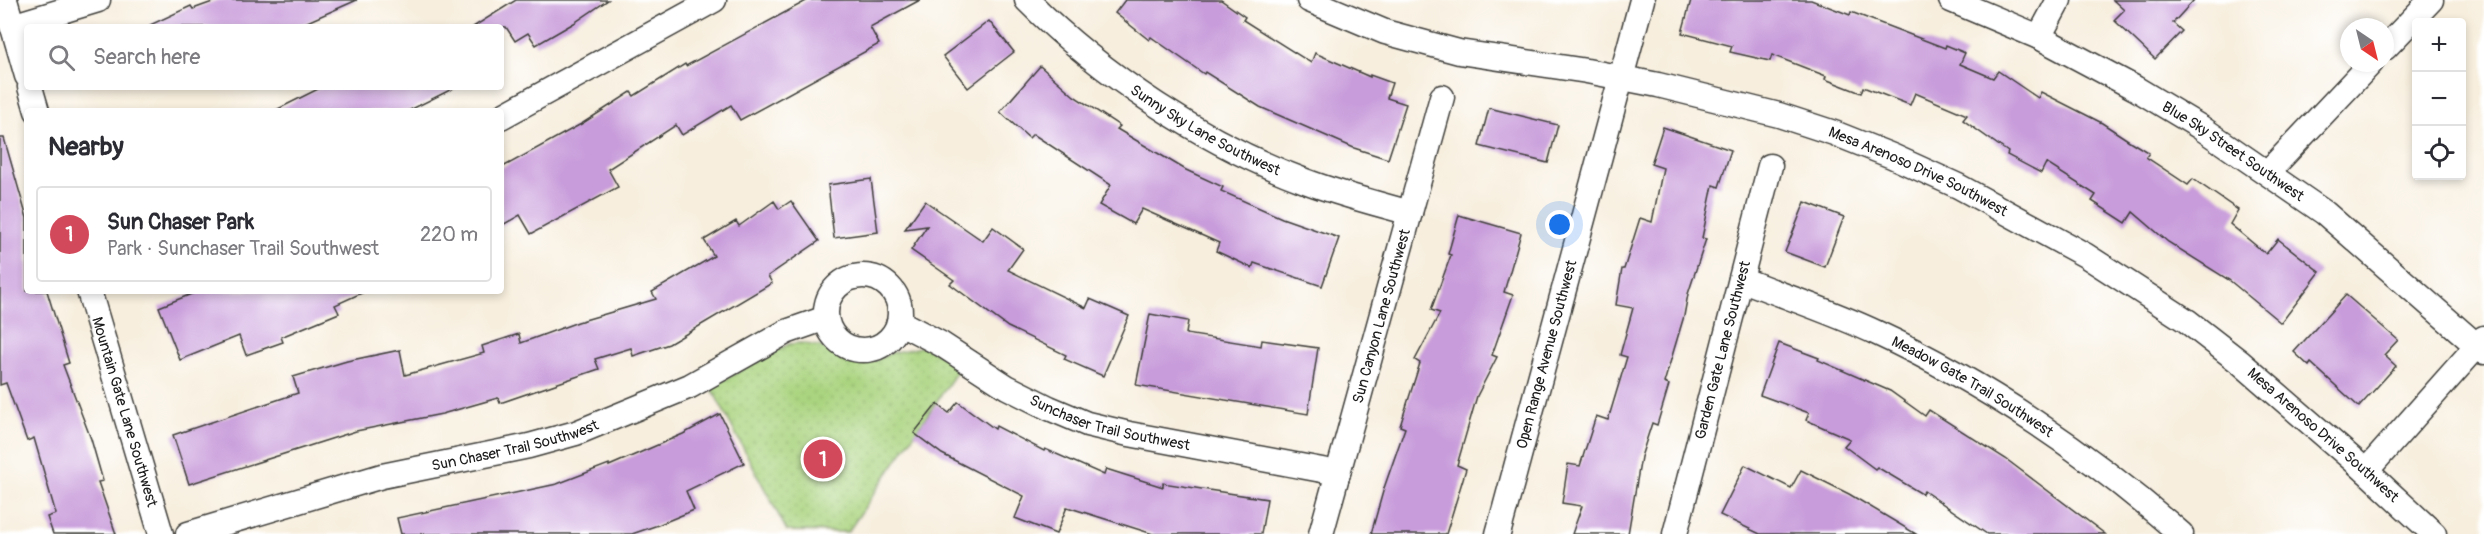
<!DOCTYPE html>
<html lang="en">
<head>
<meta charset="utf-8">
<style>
  :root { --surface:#fff; --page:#f2f2f3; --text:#2b2b33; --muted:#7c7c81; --line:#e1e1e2; --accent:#d1495b }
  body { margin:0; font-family:Pangolin,sans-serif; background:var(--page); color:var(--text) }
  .controls { position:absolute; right:18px; top:18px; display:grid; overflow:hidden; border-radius:6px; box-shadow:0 3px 9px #0003 }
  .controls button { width:54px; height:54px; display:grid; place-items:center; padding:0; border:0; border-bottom:2px solid var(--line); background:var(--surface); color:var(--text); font:30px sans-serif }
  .compass { position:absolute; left:2340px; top:18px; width:54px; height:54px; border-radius:50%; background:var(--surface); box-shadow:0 3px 9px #0003; rotate:145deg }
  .you { position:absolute; left:1560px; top:225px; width:21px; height:21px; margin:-15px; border:4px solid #fff; border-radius:50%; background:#1a73e8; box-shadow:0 0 0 9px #1a73e833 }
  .badge { display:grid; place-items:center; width:39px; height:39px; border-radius:50%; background:var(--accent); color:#fff; font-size:20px; font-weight:700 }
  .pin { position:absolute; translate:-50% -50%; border:3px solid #fff; box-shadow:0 2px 6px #0006 }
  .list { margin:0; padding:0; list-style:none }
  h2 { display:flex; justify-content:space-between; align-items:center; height:78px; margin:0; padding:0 24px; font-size:26px }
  h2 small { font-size:20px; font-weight:400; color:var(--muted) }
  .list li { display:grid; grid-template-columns:39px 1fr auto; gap:18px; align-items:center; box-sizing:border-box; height:96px; margin:0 12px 12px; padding:0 12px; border:2px solid var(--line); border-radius:6px }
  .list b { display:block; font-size:22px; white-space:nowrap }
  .list p { margin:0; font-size:20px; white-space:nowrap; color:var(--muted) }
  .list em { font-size:20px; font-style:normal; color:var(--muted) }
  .icon { flex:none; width:33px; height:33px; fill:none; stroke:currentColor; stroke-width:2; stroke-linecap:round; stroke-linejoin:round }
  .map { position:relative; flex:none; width:2484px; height:534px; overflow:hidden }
  .search { position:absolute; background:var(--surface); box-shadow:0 3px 9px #0003; left:24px; top:24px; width:480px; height:66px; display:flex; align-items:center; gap:15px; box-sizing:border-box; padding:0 21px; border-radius:6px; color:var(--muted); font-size:22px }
  .panel { position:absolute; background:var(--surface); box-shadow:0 3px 9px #0003; left:24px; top:108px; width:480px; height:186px; border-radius:6px }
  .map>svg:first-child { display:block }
</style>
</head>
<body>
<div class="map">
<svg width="2484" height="534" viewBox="0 0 2484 534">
  <defs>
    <pattern id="grass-dots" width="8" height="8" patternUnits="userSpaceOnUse" patternTransform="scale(1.5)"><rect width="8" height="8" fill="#aad47f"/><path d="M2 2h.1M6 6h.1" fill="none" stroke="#92b56d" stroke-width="1.8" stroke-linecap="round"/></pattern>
  </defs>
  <rect width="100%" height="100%" fill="#fff"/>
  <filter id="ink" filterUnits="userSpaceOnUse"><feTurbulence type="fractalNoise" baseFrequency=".0167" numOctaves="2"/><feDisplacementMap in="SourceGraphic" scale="12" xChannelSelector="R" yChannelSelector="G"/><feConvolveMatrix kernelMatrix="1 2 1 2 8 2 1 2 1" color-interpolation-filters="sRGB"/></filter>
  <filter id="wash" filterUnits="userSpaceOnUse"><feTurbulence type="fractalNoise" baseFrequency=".008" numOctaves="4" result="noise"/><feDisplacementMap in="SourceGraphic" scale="24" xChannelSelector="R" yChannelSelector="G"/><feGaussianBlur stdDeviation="1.35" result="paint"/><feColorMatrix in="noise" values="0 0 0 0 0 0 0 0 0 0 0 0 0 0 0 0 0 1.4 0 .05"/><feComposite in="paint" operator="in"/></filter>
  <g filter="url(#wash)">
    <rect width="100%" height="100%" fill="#f7eedd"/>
    <path fill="url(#grass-dots)" stroke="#63784e" stroke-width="1.5" d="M 801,343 L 822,347 L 842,360 L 861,364 L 876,360 L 891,353 L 925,346 L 960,367 L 848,532 L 787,531 L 711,387 L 789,344 Z"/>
    <g id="blocks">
      <g fill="#c89bda">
        <path d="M 218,0 L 357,0 L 296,27 L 151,27 L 150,25 L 191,6 L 193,9 Z"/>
        <path d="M 516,0 L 608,0 L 574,23 L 536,45 L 528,33 L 515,41 L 506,27 L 473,27 Z"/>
        <path d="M 808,0 L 920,0 L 870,27 L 879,44 L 740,120 L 731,105 L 682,135 L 676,125 L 608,169 L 618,187 L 531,234 L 520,215 L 501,226 L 501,168 L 583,123 L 631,92 L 634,96 L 685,64 L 686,66 Z"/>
        <path d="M 1125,0 L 1221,0 L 1245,17 L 1243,20 L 1311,63 L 1315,53 L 1370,77 L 1370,75 L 1392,83 L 1387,98 L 1406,104 L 1388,159 L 1354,148 L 1260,107 L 1205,72 L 1204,74 L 1151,37 L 1149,40 L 1115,13 Z"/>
        <path d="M 1691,0 L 1811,0 L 1850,15 L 1851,12 L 1945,48 L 1946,45 L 1965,53 L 1960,64 L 1993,78 L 1998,71 L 2038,98 L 2041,92 L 2102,123 L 2131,142 L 2149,153 L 2146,157 L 2188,185 L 2193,179 L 2238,210 L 2230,224 L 2266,254 L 2278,239 L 2320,272 L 2281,323 L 2229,280 L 2168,242 L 2133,212 L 2126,223 L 2092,201 L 2096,195 L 2046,163 L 2041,173 L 2007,155 L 2008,152 L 1963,120 L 1967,115 L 1915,93 L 1910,105 L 1863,87 L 1861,93 L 1825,79 L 1826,76 L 1772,55 L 1770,61 L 1730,52 L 1732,46 L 1682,33 Z"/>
        <path d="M 2113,0 L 2194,0 L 2173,23 L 2182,31 L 2155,59 L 2114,20 L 2124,10 Z"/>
        <path d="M 989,21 L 1014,52 L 968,88 L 943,56 Z"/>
        <path d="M 1040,66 L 1074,96 L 1120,126 L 1117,129 L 1186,170 L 1223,187 L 1221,191 L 1282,218 L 1339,238 L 1322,286 L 1254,263 L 1252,268 L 1216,251 L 1219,243 L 1142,209 L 1133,224 L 1099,205 L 1111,185 L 1033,134 L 1029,138 L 1000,112 Z"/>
        <path d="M 322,87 L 456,87 L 408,111 L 274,111 Z"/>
        <path d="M 1489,108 L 1558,125 L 1548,163 L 1479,146 Z"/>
        <path d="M 1663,127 L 1731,150 L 1719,187 L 1713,185 L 1702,238 L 1706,239 L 1688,294 L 1684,316 L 1664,383 L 1669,385 L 1657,425 L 1652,423 L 1641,457 L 1628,534 L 1572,534 L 1582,506 L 1562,503 L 1568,464 L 1580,466 L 1596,416 L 1608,420 L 1627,357 L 1620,355 L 1633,308 L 1616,305 L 1622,269 L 1624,269 L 1640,218 L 1652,222 L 1663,168 L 1651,164 Z"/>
        <path d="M 0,138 L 4,138 L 27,218 L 27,291 L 47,291 L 69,363 L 63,365 L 91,439 L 103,481 L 98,482 L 116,534 L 53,534 L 47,517 L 56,514 L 34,438 L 27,441 L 6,383 L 0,385 Z"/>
        <path d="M 871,179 L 878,232 L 834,238 L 828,185 Z"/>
        <path d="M 774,201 L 779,209 L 791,201 L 819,241 L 768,276 L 772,283 L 669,344 L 633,356 L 631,348 L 595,359 L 599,369 L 500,403 L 498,398 L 442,414 L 356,431 L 189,484 L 173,435 L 298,393 L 293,377 L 347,361 L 400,350 L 405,375 L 484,353 L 482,346 L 519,334 L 521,343 L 578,322 L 656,299 L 652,292 L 714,256 L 704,240 L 736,221 L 739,226 Z"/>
        <path d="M 925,201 L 983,241 L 993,227 L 1023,249 L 1008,270 L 1086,308 L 1090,299 L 1129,316 L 1103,376 L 1064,359 L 1066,355 L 1008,327 L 950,284 L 954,280 L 911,250 L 927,226 L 905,229 Z"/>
        <path d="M 1805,202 L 1844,217 L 1825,267 L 1785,252 Z"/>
        <path d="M 1459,215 L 1521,233 L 1504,292 L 1513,295 L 1492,355 L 1497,357 L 1477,396 L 1457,465 L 1466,469 L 1446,534 L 1371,534 L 1384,488 L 1405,428 L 1400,426 L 1420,363 L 1415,360 L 1440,313 L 1431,310 L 1451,255 L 1448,254 Z"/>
        <path d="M 199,291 L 366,291 L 335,305 L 339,313 L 281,337 L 283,342 L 246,355 L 239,336 L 180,360 L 159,307 Z"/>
        <path d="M 2346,295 L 2398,340 L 2384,355 L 2396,366 L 2359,407 L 2311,363 L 2309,366 L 2294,352 Z"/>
        <path d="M 1150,314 L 1188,321 L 1186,334 L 1261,346 L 1262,340 L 1318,348 L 1308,414 L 1136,385 Z"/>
        <path d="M 1779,343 L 1819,358 L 1818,360 L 1890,391 L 1925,416 L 1929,410 L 2006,459 L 2105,534 L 1987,534 L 1924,491 L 1922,494 L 1877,467 L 1875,469 L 1844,446 L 1850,439 L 1806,420 L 1809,413 L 1760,395 Z"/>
        <path d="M 958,402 L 995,429 L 996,426 L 1044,451 L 1045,449 L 1104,475 L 1106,469 L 1163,487 L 1163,483 L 1267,499 L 1261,534 L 1153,534 L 1067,507 L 1056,534 L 1015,518 L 1024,496 L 942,454 L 914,433 L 937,404 L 949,413 Z"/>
        <path d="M 720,414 L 744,463 L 686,491 L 694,510 L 658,525 L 632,534 L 401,534 L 397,518 L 557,484 L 609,464 L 609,466 L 683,434 Z"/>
        <path d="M 1745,465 L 1791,488 L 1801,470 L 1849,494 L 1916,534 L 1760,534 L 1720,515 Z"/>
      </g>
    </g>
  </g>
  <g filter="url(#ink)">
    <use href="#blocks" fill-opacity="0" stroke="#3d3c39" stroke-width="1.5"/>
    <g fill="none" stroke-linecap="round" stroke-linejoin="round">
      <g stroke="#3d3c39" stroke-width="27">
        <g id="minor">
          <path d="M 5,0 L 27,76"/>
          <path id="s1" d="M 1027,0 C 1100,74 1207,145 1305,181 C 1339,194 1375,203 1410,213"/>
          <path id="s2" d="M 1309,0 L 1385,32 L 1459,52 L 1587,71 L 1658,85 L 1779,115 L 1834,133 L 1892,156 L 1958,186 L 2085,255 L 2187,321 L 2241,363 L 2366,471 L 2434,534"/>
          <path id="s3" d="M 1951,0 L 2039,37 L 2135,88 L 2200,127 L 2325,213 L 2484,352"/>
          <path d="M 12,26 L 98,0"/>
          <path d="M 2039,37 L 2059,0"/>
          <path d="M 2385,48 L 2431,0"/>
          <path d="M 30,87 L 37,111"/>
          <path d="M 501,117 L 714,0"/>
          <path d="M 2268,172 L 2371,63"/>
          <circle cx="863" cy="313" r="37"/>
          <path id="s4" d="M 1741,279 C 1786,297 1833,312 1877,333 C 1985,383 2091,455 2181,534"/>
          <path id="s5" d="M 89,291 L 161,534"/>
          <path id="s6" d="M 899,322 L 941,344 L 1007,387 L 1049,408 L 1087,424 L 1129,434 L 1338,473"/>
          <path d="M 2366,471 L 2484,338"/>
          <path id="s7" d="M 188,534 L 382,476 L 529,446 L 576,433 L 690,386 L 786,332 L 826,318"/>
          <path id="s8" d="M 1321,534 L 1442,97"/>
          <path id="s9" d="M 1498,534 L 1642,0"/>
          <path id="s10" d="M 1675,534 L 1770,166"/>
        </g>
      </g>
      <use href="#minor" stroke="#fff" stroke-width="24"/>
    </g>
  </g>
  <g text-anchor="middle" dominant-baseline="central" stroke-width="5" stroke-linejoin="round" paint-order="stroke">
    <g font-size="15" fill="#1c1c1c" stroke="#fff">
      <text stroke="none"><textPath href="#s1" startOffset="222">Sunny Sky Lane Southwest</textPath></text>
      <text stroke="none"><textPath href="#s3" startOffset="321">Blue Sky Street Southwest</textPath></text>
      <text stroke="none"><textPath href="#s2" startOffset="636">Mesa Arenoso Drive Southwest</textPath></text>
      <text stroke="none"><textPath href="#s8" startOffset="226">Sun Canyon Lane Southwest</textPath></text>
      <text stroke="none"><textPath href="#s10" startOffset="190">Garden Gate Lane Southwest</textPath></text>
      <text stroke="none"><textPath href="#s9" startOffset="186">Open Range Avenue Southwest</textPath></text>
      <text stroke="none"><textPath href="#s4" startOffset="256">Meadow Gate Trail Southwest</textPath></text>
      <text stroke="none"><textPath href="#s5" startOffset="126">Mountain Gate Lane Southwest</textPath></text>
      <text stroke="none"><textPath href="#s6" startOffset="236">Sunchaser Trail Southwest</textPath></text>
      <text stroke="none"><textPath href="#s2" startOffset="1122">Mesa Arenoso Drive Southwest</textPath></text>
      <text stroke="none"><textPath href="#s7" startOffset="339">Sun Chaser Trail Southwest</textPath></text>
    </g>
  </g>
</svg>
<div class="controls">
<button>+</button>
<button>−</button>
<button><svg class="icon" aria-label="locate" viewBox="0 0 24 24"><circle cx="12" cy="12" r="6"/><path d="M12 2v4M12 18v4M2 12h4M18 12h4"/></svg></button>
</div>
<svg class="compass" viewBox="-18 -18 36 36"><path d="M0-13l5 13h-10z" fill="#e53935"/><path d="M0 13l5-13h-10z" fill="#7c7c81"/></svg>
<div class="you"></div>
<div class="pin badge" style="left:823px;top:459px">1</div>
<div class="search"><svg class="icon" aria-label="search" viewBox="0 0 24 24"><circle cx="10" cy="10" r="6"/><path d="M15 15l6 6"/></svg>Search here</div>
<section class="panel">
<h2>Nearby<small></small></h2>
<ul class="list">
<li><span class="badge">1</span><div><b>Sun Chaser Park</b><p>Park · Sunchaser Trail Southwest</p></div><em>220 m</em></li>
</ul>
</section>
</div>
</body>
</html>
